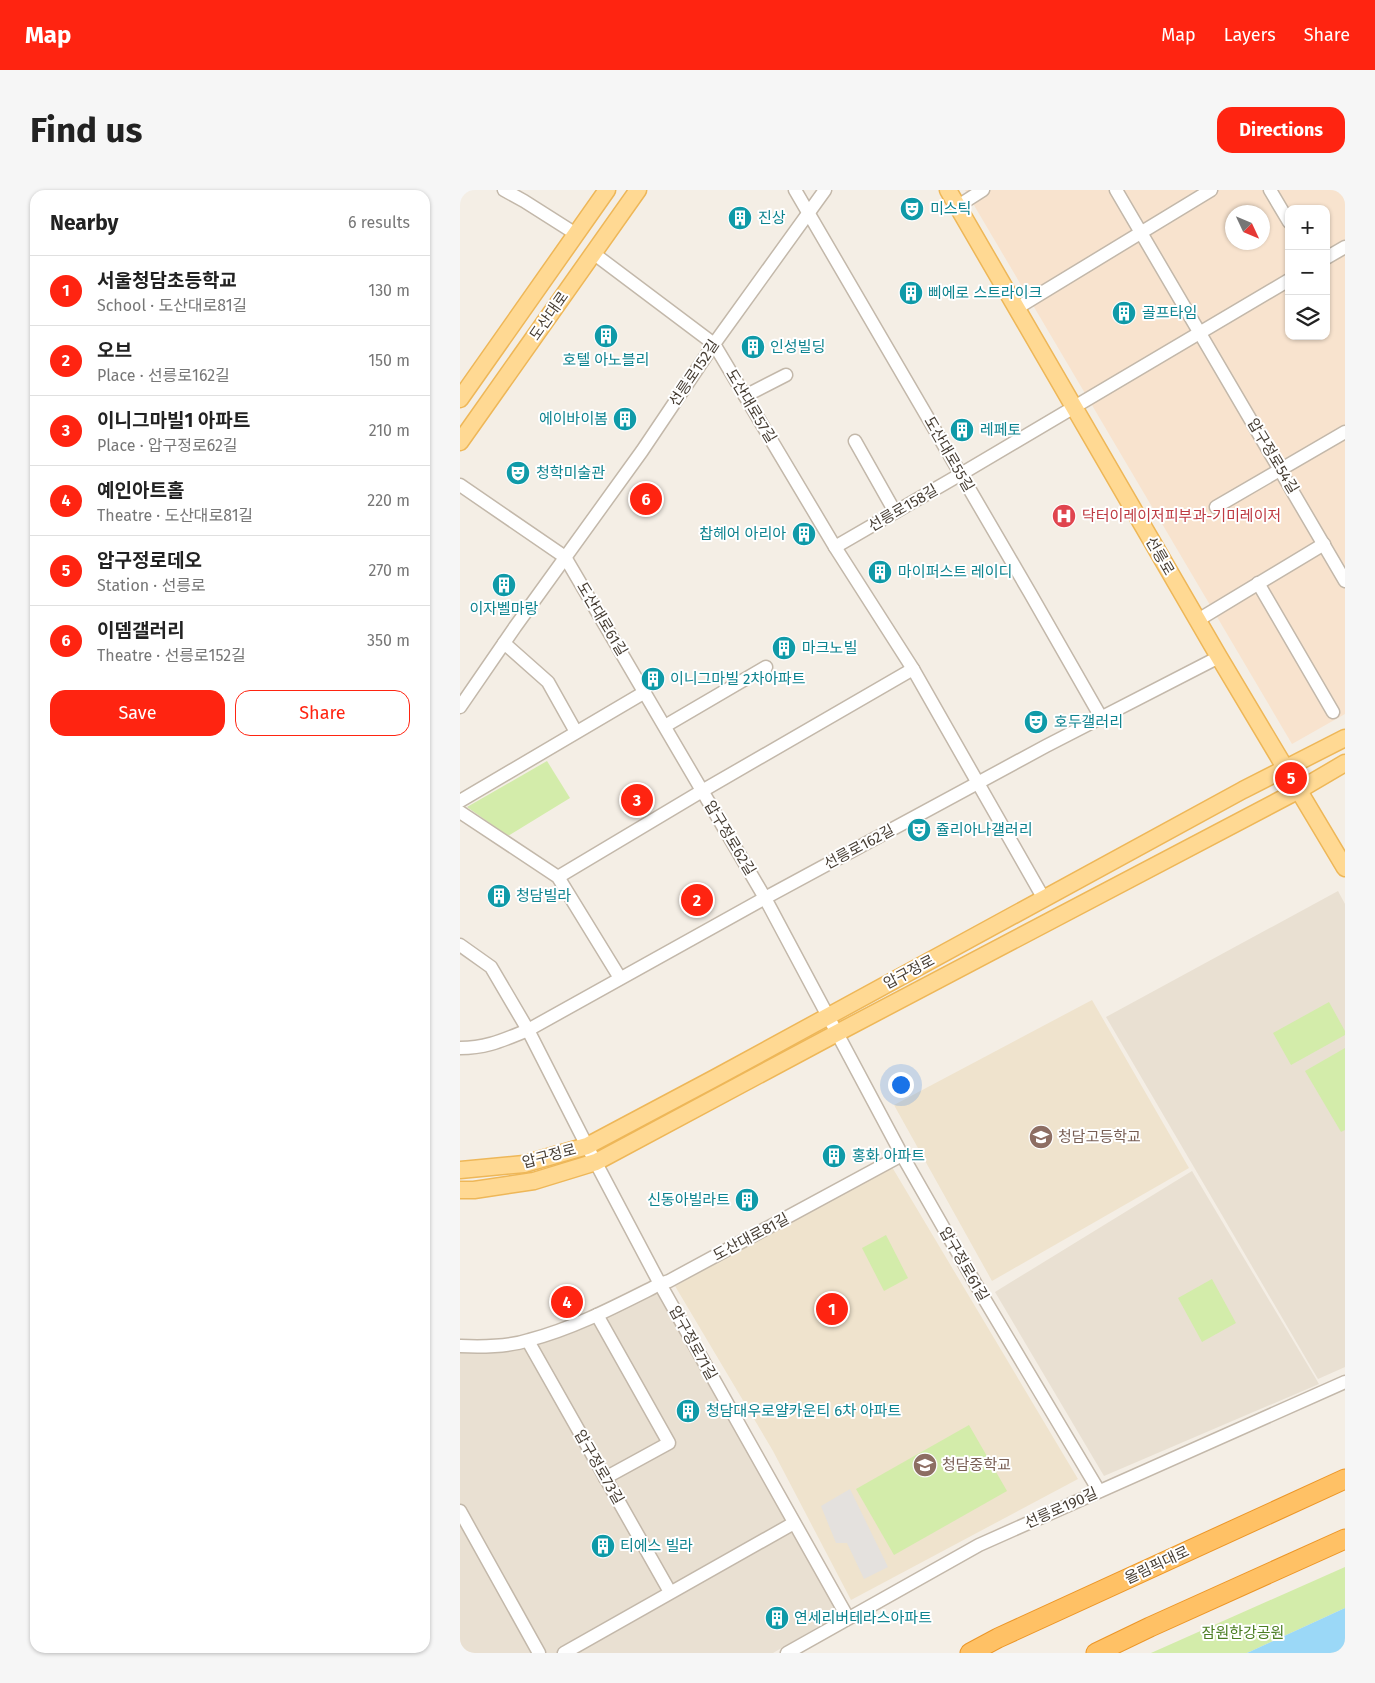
<!DOCTYPE html>
<html lang="en">
<head>
<meta charset="utf-8">
<style>
  :root { --surface:#fff; --page:#f6f6f6; --text:#222; --muted:#767676; --line:#e0e0e0; --accent:#ff2411 }
  body { margin:0; font-family:"Fira Sans","Noto Sans KR",sans-serif; background:var(--page); color:var(--text) }
  .controls { position:absolute; right:15px; top:15px; display:grid; overflow:hidden; border-radius:10px; box-shadow:0 1px 4px #0004 }
  .controls button { width:45px; height:45px; display:grid; place-items:center; padding:0; border:0; border-bottom:1px solid var(--line); background:var(--surface); color:var(--text); font:25px sans-serif }
  .compass { position:absolute; left:765px; top:15px; width:45px; height:45px; border-radius:50%; background:var(--surface); box-shadow:0 1px 4px #0004; rotate:134deg }
  .you { position:absolute; left:440px; top:894px; width:18px; height:18px; margin:-12px; border:4px solid #fff; border-radius:50%; background:#1a73e8; box-shadow:0 0 0 8px #1a73e833 }
  .badge { display:grid; place-items:center; width:32px; height:32px; border-radius:50%; background:var(--accent); color:#fff; font-size:16px; font-weight:700 }
  .pin { position:absolute; translate:-50% -50%; border:2px solid #fff; box-shadow:0 1px 5px #0006 }
  .list { margin:0; padding:0; list-style:none }
  h2 { display:flex; justify-content:space-between; align-items:center; height:65px; margin:0; padding:0 20px; font-size:21px }
  h2 small { font-size:16px; font-weight:400; color:var(--muted) }
  .list li { display:grid; grid-template-columns:32px 1fr auto; gap:15px; align-items:center; box-sizing:border-box; height:70px; padding:0 20px; border-top:1px solid var(--line) }
  .list b { display:block; font-size:19px; white-space:nowrap }
  .list p { margin:0; font-size:16px; white-space:nowrap; color:var(--muted) }
  .list em { font-size:16px; font-style:normal; color:var(--muted) }
  .actions { display:flex; gap:10px; padding:15px 20px }
  .actions a { flex:1; padding:11px 0; border:1px solid var(--accent); border-radius:15px; text-align:center; font-size:18px; color:var(--accent) }
  .actions .main { background:var(--accent); color:#fff }
  .icon { flex:none; width:28px; height:28px; fill:none; stroke:currentColor; stroke-width:2; stroke-linecap:round; stroke-linejoin:round }
  .map { position:relative; flex:none; width:885px; height:1463px; overflow:hidden; border-radius:15px }
  header { display:flex; align-items:center; gap:30px; box-sizing:border-box; height:70px; padding:0 25px; background:var(--accent); color:#fff }
  header strong { font-size:24px }
  nav { display:flex; gap:28px; margin-inline-start:auto; font-size:18px }
  .intro { display:flex; align-items:center; justify-content:space-between; box-sizing:border-box; height:120px; padding:0 30px }
  h1 { margin:0; font-size:35px }
  .button { padding:12px 22px; border-radius:15px; background:var(--accent); color:#fff; font-size:18px; font-weight:700 }
  main { display:flex; gap:30px; padding:0 30px }
  aside { flex:1; background:var(--surface); border-radius:15px; box-shadow:0 1px 4px #0004 }
  .map>svg:first-child { display:block }
</style>
</head>
<body>
<header>
<strong>Map</strong>
<nav><a>Map</a><a>Layers</a><a>Share</a></nav>
</header>
<div class="intro"><h1>Find us</h1><a class="button">Directions</a></div>
<main>
<aside>
<h2>Nearby<small>6 results</small></h2>
<ul class="list">
<li><span class="badge">1</span><div><b>서울청담초등학교</b><p>School · 도산대로81길</p></div><em>130 m</em></li>
<li><span class="badge">2</span><div><b>오브</b><p>Place · 선릉로162길</p></div><em>150 m</em></li>
<li><span class="badge">3</span><div><b>이니그마빌1 아파트</b><p>Place · 압구정로62길</p></div><em>210 m</em></li>
<li><span class="badge">4</span><div><b>예인아트홀</b><p>Theatre · 도산대로81길</p></div><em>220 m</em></li>
<li><span class="badge">5</span><div><b>압구정로데오</b><p>Station · 선릉로</p></div><em>270 m</em></li>
<li><span class="badge">6</span><div><b>이뎀갤러리</b><p>Theatre · 선릉로152길</p></div><em>350 m</em></li>
</ul>
<div class="actions"><a class="main">Save</a><a>Share</a></div>
</aside>
<div class="map">
<svg width="885" height="1463" viewBox="0 0 885 1463">
  <rect width="100%" height="100%" fill="#f4eee5"/>
  <g fill="#e9e0d2">
    <path d="M 878,701 L 885,714 L 885,1177 L 858,1189 L 646,827 Z"/>
    <path d="M 732,981 L 859,1194 L 644,1286 L 535,1102 Z"/>
    <path d="M 199,1098 L 380,1424 L 313,1463 L 0,1463 L 0,1161 L 75,1153 Z"/>
  </g>
  <path fill="#f8e3ce" fill-rule="evenodd" d="M 505,0 L 885,0 L 885,524 L 832,554 ZM 829,19 L 866,19 L 866,146 L 829,146 ZM 772,22 L 802,22 L 802,52 L 772,52 Z"/>
  <g fill="#efe3cd">
    <path d="M 632,810 L 729,978 L 532,1091 L 434,915 Z"/>
    <path d="M 432,977 L 618,1289 L 391,1410 L 313,1261 L 215,1096 Z"/>
  </g>
  <g fill="#d3ecaa">
    <path d="M 87,571 L 110,608 L 48,646 L 7,617 Z"/>
    <path d="M 869,812 L 885,841 L 885,845 L 831,875 L 813,843 Z"/>
    <path d="M 885,858 L 885,940 L 881,942 L 845,881 Z"/>
    <path d="M 426,1045 L 448,1088 L 424,1101 L 402,1058 Z"/>
    <path d="M 752,1089 L 776,1133 L 742,1152 L 718,1108 Z"/>
    <path d="M 509,1235 L 547,1301 L 434,1365 L 396,1299 Z"/>
    <path d="M 885,1377 L 885,1418 L 787,1463 L 691,1463 Z"/>
  </g>
  <path fill="#e4e1de" d="M 390,1299 L 428,1377 L 404,1389 L 387,1353 L 376,1353 L 361,1316 Z"/>
  <path fill="#9bd8f7" d="M 885,1418 L 885,1463 L 787,1463 Z"/>
  <g fill="none" stroke-linecap="round" stroke-linejoin="round">
    <g stroke="#c3b8aa" stroke-width="15">
      <g id="minor">
        <path d="M 44,0 L 64,11 L 116,44"/>
        <path d="M 335,0 L 570,403 L 642,529"/>
        <path d="M 656,0 L 885,391"/>
        <path d="M 810,0 L 829,32"/>
        <path d="M 498,16 L 523,0"/>
        <path d="M 133,63 L 254,154 L 375,357 L 453,479 L 584,709"/>
        <path d="M 866,68 L 885,57"/>
        <path d="M 557,118 L 751,0"/>
        <path d="M 285,206 L 326,185"/>
        <path d="M 395,251 L 435,322"/>
        <path d="M 0,295 L 105,367 L 305,708 L 442,965 L 522,1105 L 639,1301"/>
        <path d="M 756,317 L 885,242"/>
        <path d="M 375,357 L 501,284 L 829,90"/>
        <path d="M 798,393 L 873,522"/>
        <path d="M 738,430 L 864,354"/>
        <path d="M 44,453 L 88,492 L 116,542"/>
        <path d="M 0,517 L 55,437 L 182,261 L 254,154 L 365,0"/>
        <path d="M 205,536 L 306,477"/>
        <path d="M 0,611 L 185,502"/>
        <path d="M 0,622 L 98,687 L 160,788"/>
        <path d="M 98,687 L 242,601 L 453,479"/>
        <path d="M 0,755 L 31,777 L 68,840 L 127,956 L 200,1094 L 388,1428"/>
        <path d="M 0,858 C 27,858 43,850 68,840 L 305,708 L 586,556 L 759,467"/>
        <path d="M 137,1125 L 209,1253 L 145,1288"/>
        <path d="M 68,1151 L 210,1402"/>
        <path d="M 0,1156 C 22,1157 48,1157 69,1150 C 115,1138 158,1115 200,1094 L 209,1091 L 442,965"/>
        <path d="M 0,1321 L 79,1463"/>
        <path d="M 104,1463 L 334,1333"/>
        <path d="M 327,1463 L 519,1355 L 885,1192"/>
      </g>
    </g>
    <g stroke="#eeb758" stroke-width="19">
      <g id="major">
        <path d="M 488,0 L 759,467 L 885,678"/>
        <path d="M 0,209 L 147,0"/>
        <path d="M 0,252 L 178,0"/>
        <path d="M 0,980 L 64,974 L 127,956 L 255,888 L 783,600 L 885,548"/>
        <path d="M 0,1000 L 14,1000 L 74,991 L 136,972 L 377,843 L 839,600 L 885,573"/>
      </g>
    </g>
    <g stroke="#ec9627" stroke-width="21">
      <g id="highway">
        <path d="M 510,1463 L 538,1448 L 885,1289"/>
        <path d="M 636,1463 L 690,1437 L 885,1349"/>
      </g>
    </g>
    <use href="#minor" stroke="#fff" stroke-width="12"/>
    <use href="#major" stroke="#ffd993" stroke-width="16"/>
    <use href="#highway" stroke="#ffc165" stroke-width="19"/>
  </g>
  <defs>
    <g id="theatre-disc" transform="scale(1.25)"><circle r="9.5" fill="#0f9aa8" stroke="#fff"/><path d="M-5-5.5Q0-4 5-5.5V0Q5 5 0 6Q-5 5-5 0ZM-3.3-2.5H-1v1.5H-3.3ZM1-2.5H3.3v1.5H1ZM-2.8 1Q0 5.5 2.8 1Z" fill="#fff"/></g>
    <g id="building-disc" transform="scale(1.25)"><circle r="9.5" fill="#0f9aa8" stroke="#fff"/><path d="M-4-6H4V6H1V3H-1V6H-4ZM-2.5-4.3h1.7v1.8h-1.7ZM.8-4.3h1.7v1.8H.8ZM-2.5-1h1.7V.8h-1.7ZM.8-1h1.7V.8H.8Z" fill="#fff"/></g>
    <g id="hospital-disc" transform="scale(1.25)"><circle r="9.5" fill="#e0444e" stroke="#fff"/><path d="M-5-5h3v3.5h4V-5h3V5h-3V1.5h-4V5h-3Z" fill="#fff"/></g>
    <g id="school-disc" transform="scale(1.25)"><circle r="9.5" fill="#8d6e63" stroke="#fff"/><path d="M0-5L7-2L0 1L-7-2ZM-4 1L0 2.5L4 1V4Q0 6-4 4Z" fill="#fff"/></g>
  </defs>
  <g fill-rule="evenodd">
    <use href="#theatre-disc" x="452" y="19"/>
    <use href="#building-disc" x="280" y="28"/>
    <use href="#building-disc" x="451" y="103"/>
    <use href="#building-disc" x="664" y="123"/>
    <use href="#building-disc" x="146" y="146"/>
    <use href="#building-disc" x="293" y="157"/>
    <use href="#building-disc" x="165" y="229"/>
    <use href="#building-disc" x="502" y="240"/>
    <use href="#theatre-disc" x="58" y="283"/>
    <use href="#hospital-disc" x="604" y="326"/>
    <use href="#building-disc" x="344" y="344"/>
    <use href="#building-disc" x="420" y="382"/>
    <use href="#building-disc" x="44" y="395"/>
    <use href="#building-disc" x="324" y="458"/>
    <use href="#building-disc" x="193" y="489"/>
    <use href="#theatre-disc" x="576" y="532"/>
    <use href="#theatre-disc" x="459" y="640"/>
    <use href="#building-disc" x="39" y="706"/>
    <use href="#school-disc" x="581" y="947"/>
    <use href="#building-disc" x="374" y="966"/>
    <use href="#building-disc" x="287" y="1010"/>
    <use href="#building-disc" x="228" y="1221"/>
    <use href="#school-disc" x="465" y="1275"/>
    <use href="#building-disc" x="143" y="1356"/>
    <use href="#building-disc" x="317" y="1428"/>
  </g>
  <g text-anchor="middle" dominant-baseline="central" stroke-width="4" stroke-linejoin="round" paint-order="stroke">
    <g font-size="15" fill="#0d838f" stroke="#fff" text-anchor="start">
      <text x="470" y="19">미스틱</text>
      <text x="298" y="28">진상</text>
      <text x="468" y="103">삐에로 스트라이크</text>
      <text x="682" y="123">골프타임</text>
      <text x="310" y="157">인성빌딩</text>
      <text x="146" y="170" text-anchor="middle">호텔 아노블리</text>
      <text x="148" y="229" text-anchor="end">에이바이봄</text>
      <text x="520" y="240">레페토</text>
      <text x="76" y="283">청학미술관</text>
      <text x="326" y="344" text-anchor="end">찹헤어 아리아</text>
      <text x="438" y="382">마이퍼스트 레이디</text>
      <text x="44" y="419" text-anchor="middle">이자벨마랑</text>
      <text x="342" y="458">마크노빌</text>
      <text x="210" y="489">이니그마빌 2차아파트</text>
      <text x="594" y="532">호두갤러리</text>
      <text x="476" y="640">쥴리아나갤러리</text>
      <text x="56" y="706">청담빌라</text>
      <text x="392" y="966">홍화 아파트</text>
      <text x="270" y="1010" text-anchor="end">신동아빌라트</text>
      <text x="246" y="1221">청담대우로얄카운티 6차 아파트</text>
      <text x="160" y="1356">티에스 빌라</text>
      <text x="334" y="1428">연세리버테라스아파트</text>
    </g>
    <g font-size="15" fill="#473e34" stroke="#fff">
      <text transform="translate(89 126) rotate(-55)">도산대로</text>
      <text transform="translate(234 183) rotate(-56)">선릉로152길</text>
      <text transform="translate(291 216) rotate(59)">도산대로57길</text>
      <text transform="translate(489 264) rotate(60)">도산대로55길</text>
      <text transform="translate(813 266) rotate(59)">압구정로54길</text>
      <text transform="translate(443 318) rotate(-30)">선릉로158길</text>
      <text transform="translate(700 366) rotate(60)">선릉로</text>
      <text transform="translate(142 429) rotate(59)">도산대로61길</text>
      <text transform="translate(270 648) rotate(59)">압구정로62길</text>
      <text transform="translate(399 657) rotate(-28)">선릉로162길</text>
      <text transform="translate(449 782) rotate(-28)">압구정로</text>
      <text transform="translate(89 966) rotate(-15)">압구정로</text>
      <text transform="translate(291 1047) rotate(-28)">도산대로81길</text>
      <text transform="translate(504 1074) rotate(60)">압구정로61길</text>
      <text transform="translate(233 1153) rotate(61)">압구정로71길</text>
      <text transform="translate(139 1277) rotate(60)">압구정로73길</text>
      <text transform="translate(601 1318) rotate(-24)">선릉로190길</text>
      <text transform="translate(697 1375) rotate(-25)">올림픽대로</text>
    </g>
    <g font-size="15" fill="#be3a42" stroke="#fff" text-anchor="start">
      <text x="622" y="326">닥터이레이저피부과-기미레이저</text>
    </g>
    <g font-size="15" fill="#785e54" stroke="#fff" text-anchor="start">
      <text x="598" y="947">청담고등학교</text>
      <text x="482" y="1275">청담중학교</text>
    </g>
    <g font-size="15" fill="#4b7e22" stroke="#fff">
      <text x="783" y="1443">잠원한강공원</text>
    </g>
  </g>
</svg>
<div class="controls">
<button>+</button>
<button>−</button>
<button><svg class="icon" aria-label="layers" viewBox="0 0 24 24"><path d="M12 4l9 5-9 5-9-5zM3 14l9 5 9-5"/></svg></button>
</div>
<svg class="compass" viewBox="-18 -18 36 36"><path d="M0-13l5 13h-10z" fill="#e53935"/><path d="M0 13l5-13h-10z" fill="#767676"/></svg>
<div class="you"></div>
<div class="pin badge" style="left:372px;top:1119px">1</div>
<div class="pin badge" style="left:237px;top:710px">2</div>
<div class="pin badge" style="left:177px;top:610px">3</div>
<div class="pin badge" style="left:107px;top:1112px">4</div>
<div class="pin badge" style="left:831px;top:588px">5</div>
<div class="pin badge" style="left:186px;top:309px">6</div>
</div>
</main>
</body>
</html>
